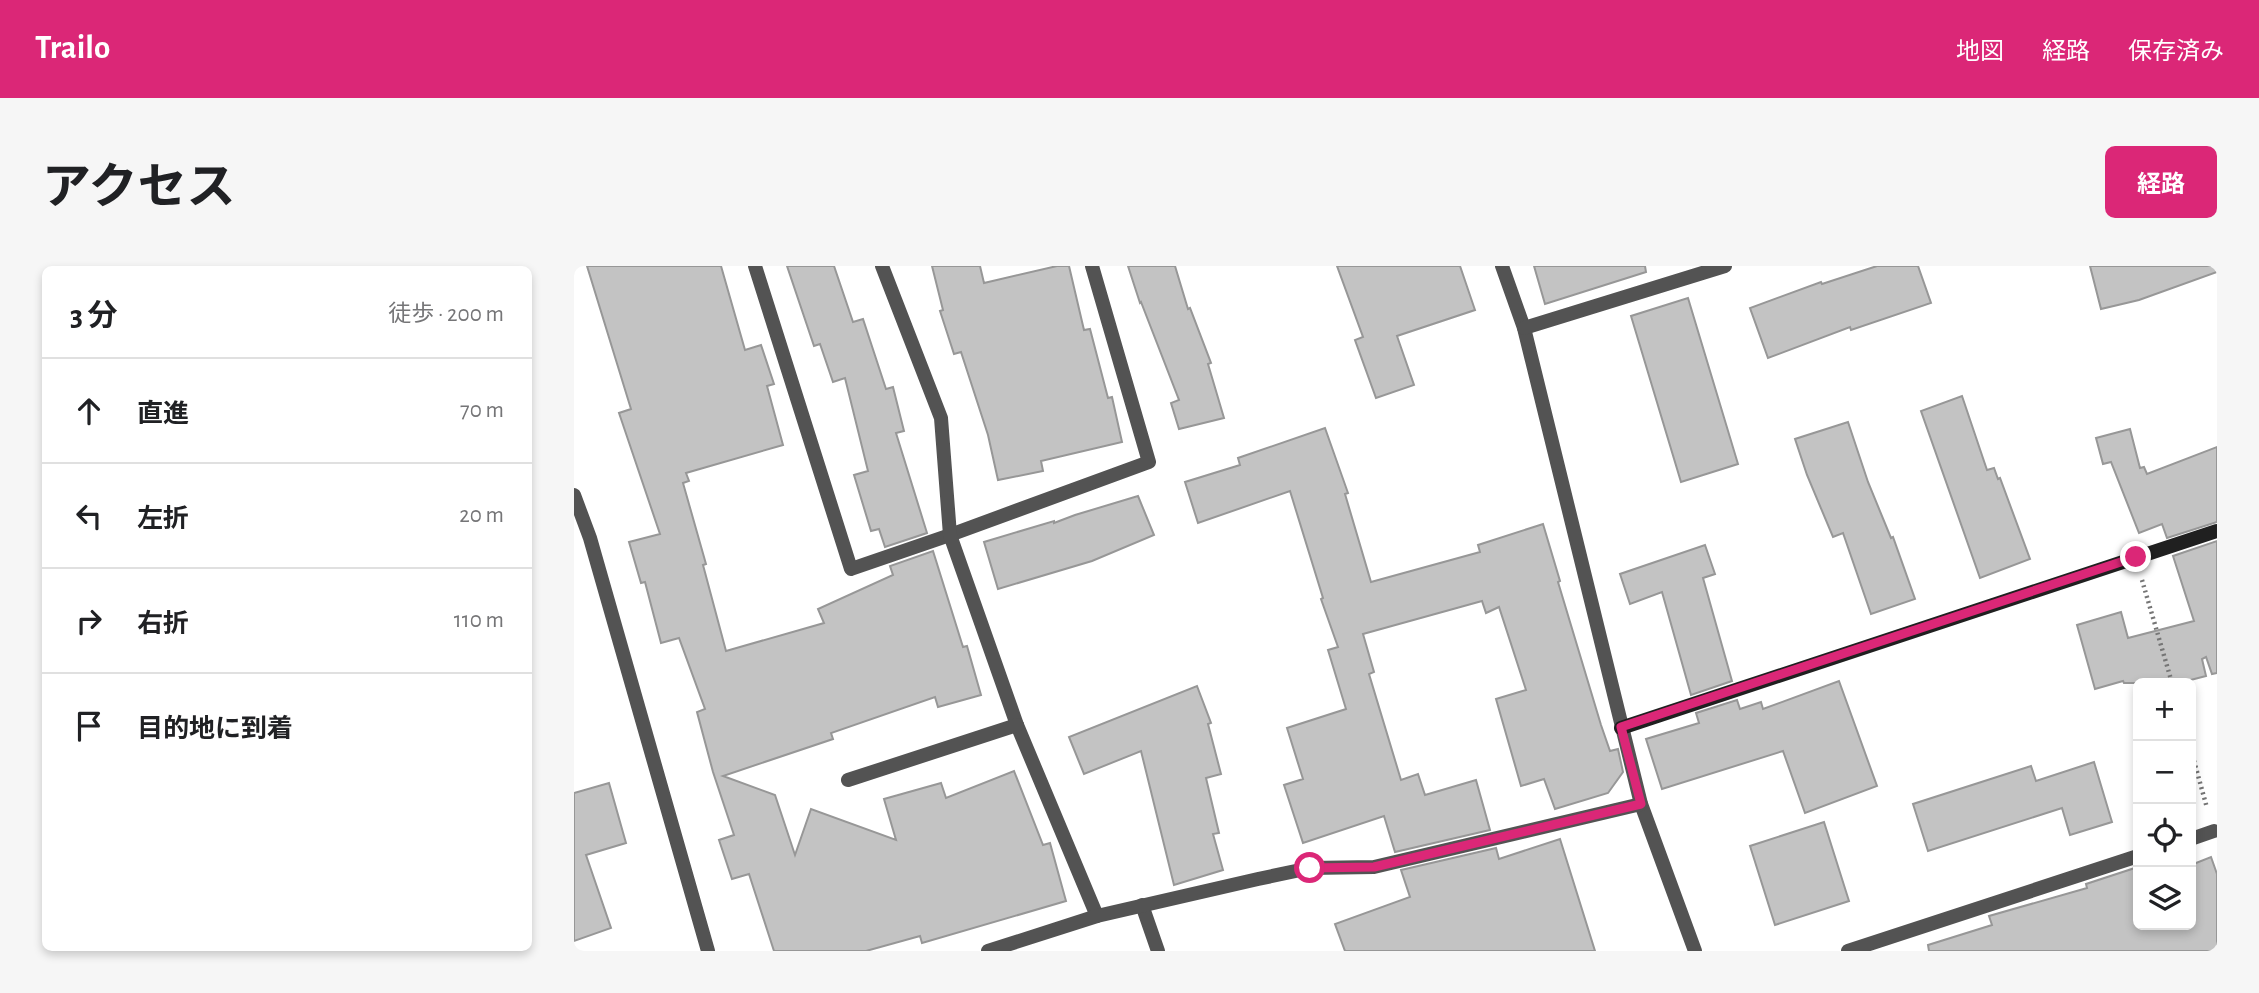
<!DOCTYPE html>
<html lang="ja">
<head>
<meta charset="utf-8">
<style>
  :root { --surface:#fff; --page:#f6f6f6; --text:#202124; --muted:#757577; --line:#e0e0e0; --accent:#db2777 }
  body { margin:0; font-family:"Alegreya Sans","Noto Sans JP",sans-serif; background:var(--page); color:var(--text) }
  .controls { position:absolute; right:21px; bottom:21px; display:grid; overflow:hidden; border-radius:10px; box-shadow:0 4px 10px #0003 }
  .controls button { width:63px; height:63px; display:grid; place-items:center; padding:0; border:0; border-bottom:2px solid var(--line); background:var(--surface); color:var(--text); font:35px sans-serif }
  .stop { position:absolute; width:21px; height:21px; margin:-16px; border:5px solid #db2777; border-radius:50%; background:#fff }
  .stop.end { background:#db2777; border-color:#fff; box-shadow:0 2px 7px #0008 }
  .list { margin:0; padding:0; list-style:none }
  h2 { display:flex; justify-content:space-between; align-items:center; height:91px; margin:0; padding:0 28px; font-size:30px }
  h2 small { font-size:23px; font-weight:400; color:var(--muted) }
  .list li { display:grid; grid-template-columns:46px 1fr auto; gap:21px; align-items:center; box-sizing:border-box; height:105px; padding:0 28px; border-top:2px solid var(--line) }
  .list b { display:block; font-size:26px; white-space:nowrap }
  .list em { font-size:23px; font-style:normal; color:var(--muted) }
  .icon { flex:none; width:38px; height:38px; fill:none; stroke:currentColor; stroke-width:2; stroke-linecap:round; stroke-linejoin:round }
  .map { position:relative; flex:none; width:1643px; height:685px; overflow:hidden; border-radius:10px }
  header { display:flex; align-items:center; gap:42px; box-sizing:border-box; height:98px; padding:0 35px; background:var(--accent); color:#fff }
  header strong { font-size:33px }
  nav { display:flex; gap:38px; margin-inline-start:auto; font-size:24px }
  .intro { display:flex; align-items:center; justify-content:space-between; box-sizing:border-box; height:168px; padding:0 42px }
  h1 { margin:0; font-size:49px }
  .button { padding:18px 32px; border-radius:10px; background:var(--accent); color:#fff; font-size:24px; font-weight:700 }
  main { display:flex; gap:42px; padding:0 42px }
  aside { flex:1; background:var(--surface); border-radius:10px; box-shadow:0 4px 10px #0003 }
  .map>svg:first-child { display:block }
</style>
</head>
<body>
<header>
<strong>Trailo</strong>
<nav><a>地図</a><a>経路</a><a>保存済み</a></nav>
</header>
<div class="intro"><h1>アクセス</h1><a class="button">経路</a></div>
<main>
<aside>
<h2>3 分<small>徒歩 · 200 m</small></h2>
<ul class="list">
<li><svg class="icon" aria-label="ahead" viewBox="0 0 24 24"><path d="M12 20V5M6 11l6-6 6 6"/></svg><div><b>直進</b></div><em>70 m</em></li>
<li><svg class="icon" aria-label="left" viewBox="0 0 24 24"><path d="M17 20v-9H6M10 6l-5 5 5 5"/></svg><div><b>左折</b></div><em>20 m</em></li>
<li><svg class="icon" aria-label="right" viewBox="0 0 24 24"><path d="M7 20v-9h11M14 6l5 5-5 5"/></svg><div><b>右折</b></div><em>110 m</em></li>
<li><svg class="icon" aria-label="arrive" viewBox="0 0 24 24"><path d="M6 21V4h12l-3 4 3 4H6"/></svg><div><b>目的地に到着</b></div></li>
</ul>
</aside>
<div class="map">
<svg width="1643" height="685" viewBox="0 0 1643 685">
  <rect width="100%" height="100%" fill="#fff"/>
  <g fill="#c3c3c3" stroke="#979797" stroke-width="2">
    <path d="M 13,0 L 147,0 L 171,84 L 187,79 L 200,118 L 193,120 L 209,179 L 112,207 L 115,215 L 109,217 L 132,298 L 129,299 L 152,385 L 250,357 L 244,343 L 319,309 L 316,300 L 359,285 L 389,381 L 393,380 L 407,429 L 364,441 L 361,431 L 257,467 L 259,473 L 149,510 L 201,529 L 221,589 L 237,543 L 322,574 L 310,533 L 367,517 L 372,532 L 440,505 L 469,579 L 476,577 L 492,635 L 348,677 L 346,670 L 292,685 L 200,685 L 175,608 L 158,613 L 145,574 L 160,569 L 139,506 L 123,446 L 131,443 L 105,372 L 87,377 L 71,316 L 67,317 L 55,276 L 86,268 L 45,147 L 57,143 Z"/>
    <path d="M 213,0 L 260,0 L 279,56 L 289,53 L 312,123 L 319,121 L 330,165 L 322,167 L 353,267 L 311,281 L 305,263 L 297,265 L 280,209 L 294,205 L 271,112 L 259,116 L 246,78 L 240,80 Z"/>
    <path d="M 358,0 L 406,0 L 410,17 L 483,0 L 495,0 L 510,64 L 516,63 L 534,132 L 538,131 L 548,176 L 467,195 L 469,205 L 424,214 L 414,169 L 387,86 L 380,88 L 366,45 L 369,44 Z"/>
    <path d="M 554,0 L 601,0 L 614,43 L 616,42 L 637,97 L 634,98 L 650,152 L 605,163 L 597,137 L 605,134 L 567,36 L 566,37 Z"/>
    <path d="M 763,0 L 886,0 L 901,44 L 823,70 L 840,119 L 802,132 L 781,74 L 789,71 Z"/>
    <path d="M 960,0 L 1071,0 L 1072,6 L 971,38 Z"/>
    <path d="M 1303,0 L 1344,0 L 1357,37 L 1277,64 L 1276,61 L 1194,92 L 1176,42 L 1247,16 L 1248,18 Z"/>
    <path d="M 1516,0 L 1643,0 L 1643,6 L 1565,34 L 1527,43 Z"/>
    <path d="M 1114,32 L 1164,198 L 1107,216 L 1057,50 Z"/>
    <path d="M 1388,130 L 1413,204 L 1420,202 L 1424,213 L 1426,212 L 1456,293 L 1406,312 L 1347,145 Z"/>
    <path d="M 1274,156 L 1294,216 L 1317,272 L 1319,271 L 1341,333 L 1297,348 L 1269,267 L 1259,271 L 1233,209 L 1221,173 Z"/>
    <path d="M 751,162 L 774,227 L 771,228 L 797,316 L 906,286 L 904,279 L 969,258 L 986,315 L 984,316 L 1027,459 L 1036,485 L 1044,483 L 1049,506 L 1034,527 L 981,543 L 970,513 L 947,520 L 922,433 L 952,424 L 925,341 L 912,347 L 908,335 L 789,368 L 800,406 L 795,408 L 827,514 L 844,508 L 851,529 L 902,514 L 916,564 L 821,586 L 810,550 L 729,577 L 710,519 L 729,513 L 713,462 L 772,443 L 754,384 L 764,381 L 747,333 L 749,332 L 716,225 L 624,257 L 611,216 L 666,199 L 664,192 Z"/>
    <path d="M 1556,163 L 1566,202 L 1570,201 L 1573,208 L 1643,181 L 1643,256 L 1593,272 L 1588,258 L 1565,267 L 1537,196 L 1529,198 L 1522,172 Z"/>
    <path d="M 564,230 L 580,269 L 518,295 L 424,323 L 410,276 L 480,255 L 480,257 L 501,249 Z"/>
    <path d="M 1643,275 L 1643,407 L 1638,408 L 1632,391 L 1628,393 L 1632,410 L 1605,417 L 1550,417 L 1549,415 L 1521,423 L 1503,359 L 1547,346 L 1554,372 L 1620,355 L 1599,290 Z"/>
    <path d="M 1131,279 L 1141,308 L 1129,312 L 1158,415 L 1117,429 L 1088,326 L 1056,338 L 1046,308 Z"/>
    <path d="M 1265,415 L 1303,520 L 1231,547 L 1209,485 L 1088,523 L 1072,473 L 1125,457 L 1122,447 L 1163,434 L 1166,443 L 1187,436 L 1189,443 Z"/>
    <path d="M 623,420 L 637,457 L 634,458 L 647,508 L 632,512 L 645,567 L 639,568 L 649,604 L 600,619 L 567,485 L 510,508 L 495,471 Z"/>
    <path d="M 1520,496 L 1538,556 L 1496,569 L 1488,542 L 1354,585 L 1339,538 L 1457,500 L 1462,515 Z"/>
    <path d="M 35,517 L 52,577 L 12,589 L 37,662 L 0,675 L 0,527 Z"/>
    <path d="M 1250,556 L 1275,635 L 1201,659 L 1176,580 Z"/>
    <path d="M 986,573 L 1021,685 L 771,685 L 761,658 L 836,631 L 827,604 L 922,582 L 925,593 Z"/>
    <path d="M 1637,591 L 1643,608 L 1643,685 L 1355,685 L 1354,679 L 1418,659 L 1415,650 L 1513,622 L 1512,618 L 1564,601 L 1564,659 L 1617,659 L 1617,599 Z"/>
  </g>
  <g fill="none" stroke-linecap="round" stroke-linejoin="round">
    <g stroke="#757575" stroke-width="4.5" stroke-dasharray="2 3.5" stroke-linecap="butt">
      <path d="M 1568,314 L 1598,417"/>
      <path d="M 1617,484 L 1633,542"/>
    </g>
    <g stroke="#535353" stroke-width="14">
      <path d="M 181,0 L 277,303 L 376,269 L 575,196 L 518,0"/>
      <path d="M 308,0 L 367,152 L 376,269 L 443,459 L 523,650"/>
      <path d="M 928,0 L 950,62 L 1067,538 L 1121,685"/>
      <path d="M 950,62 L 1151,0"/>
      <path d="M 0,229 L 16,272 L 134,685"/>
      <path d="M 274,514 L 443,459"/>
      <path d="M 1617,573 L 1640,565"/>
      <path d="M 568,639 L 584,685"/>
      <path d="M 414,685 L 523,650 L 684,613 L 736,602 L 800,601 L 1067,538"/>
      <path d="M 1274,685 L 1564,590"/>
    </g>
    <path stroke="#202020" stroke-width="14" d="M 1047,462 L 1643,265"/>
  </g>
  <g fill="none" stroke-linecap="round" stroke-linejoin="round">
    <path stroke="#db2777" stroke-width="9" d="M 736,602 L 800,601 L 1067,538 L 1047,461 L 1562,291"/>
  </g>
</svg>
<div class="controls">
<button>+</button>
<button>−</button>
<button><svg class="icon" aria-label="locate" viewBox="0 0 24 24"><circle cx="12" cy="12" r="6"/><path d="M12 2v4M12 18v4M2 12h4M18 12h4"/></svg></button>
<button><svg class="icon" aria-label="layers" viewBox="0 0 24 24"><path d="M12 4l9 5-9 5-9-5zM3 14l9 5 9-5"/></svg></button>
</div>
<div class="stop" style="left:736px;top:602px"></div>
<div class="stop end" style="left:1562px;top:291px"></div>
</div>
</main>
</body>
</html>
